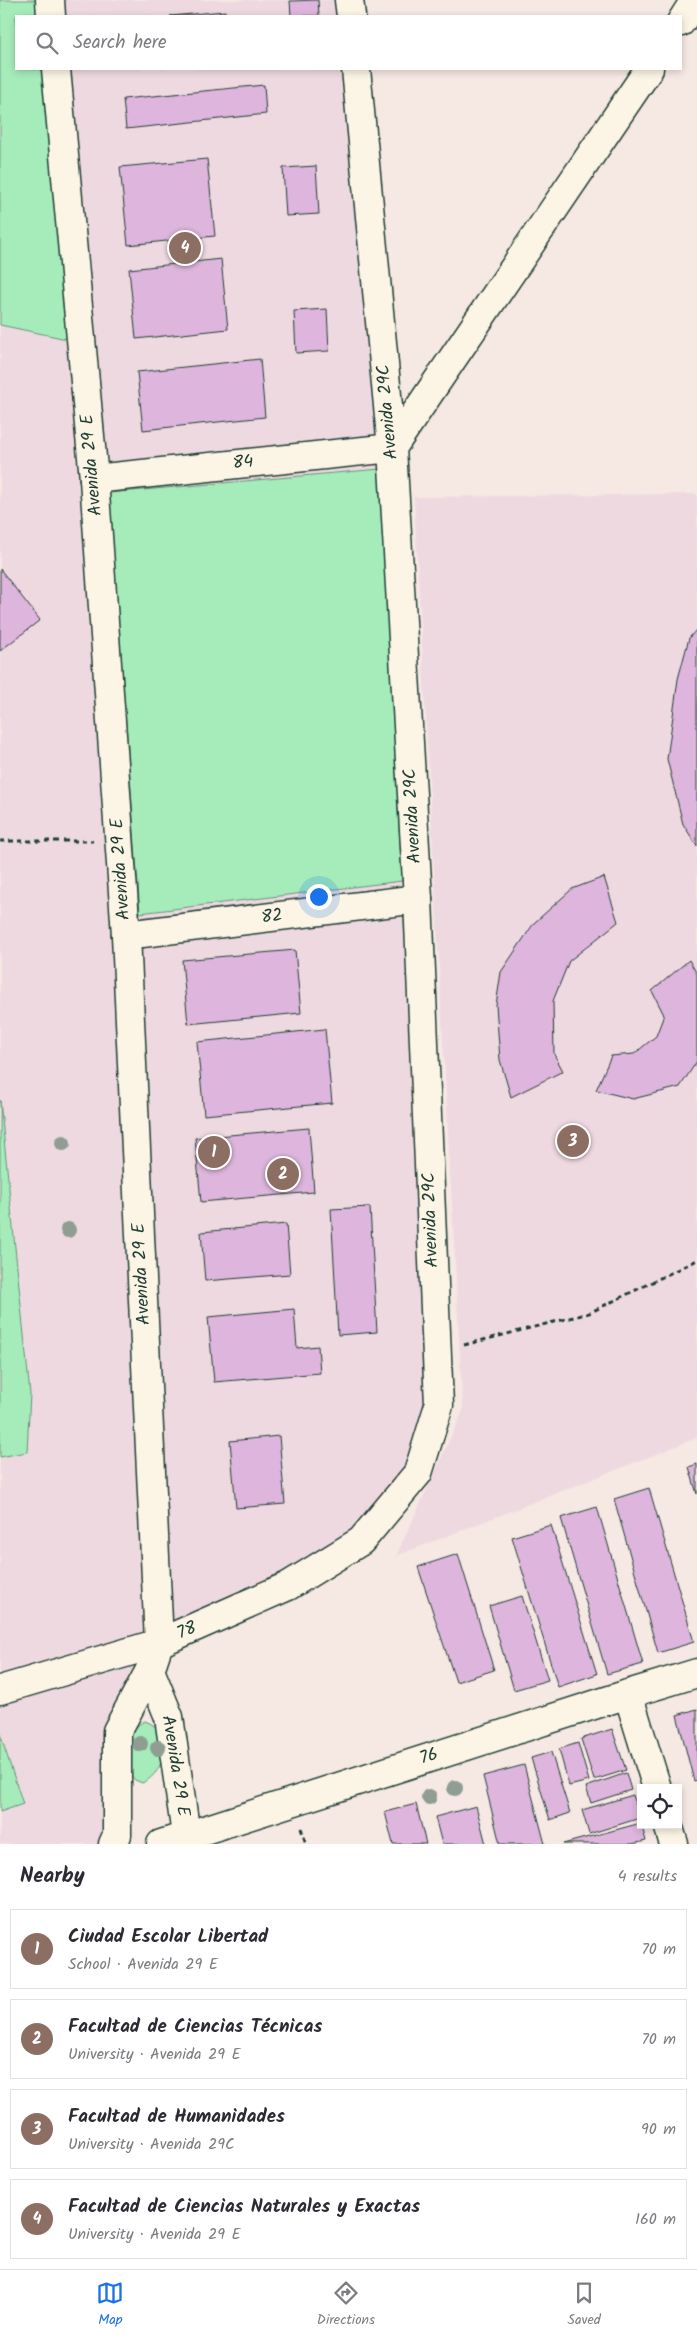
<!DOCTYPE html>
<html lang="en">
<head>
<meta charset="utf-8">
<style>
  :root { --surface:#fff; --page:#f2f2f3; --text:#2b2b33; --muted:#7c7c81; --line:#e1e1e2; --accent:#1a73e8 }
  body { margin:0; font-family:Kalam,sans-serif; background:var(--page); color:var(--text) }
  .controls { position:absolute; right:15px; bottom:15px; display:grid; overflow:hidden; border-radius:0px; box-shadow:0 2px 8px #0003 }
  .controls button { width:45px; height:45px; display:grid; place-items:center; padding:0; border:0; border-bottom:1px solid var(--line); background:var(--surface); color:var(--text); font:25px sans-serif }
  .you { position:absolute; left:318px; top:896px; width:18px; height:18px; margin:-12px; border:4px solid #fff; border-radius:50%; background:#1a73e8; box-shadow:0 0 0 8px #1a73e833 }
  .badge { display:grid; place-items:center; width:32px; height:32px; border-radius:50%; background:var(--accent); color:#fff; font-size:16px; font-weight:700 }
  .pin { position:absolute; translate:-50% -50%; border:2px solid #fff; box-shadow:0 1px 5px #0006 }
  .list { margin:0; padding:0; list-style:none }
  h2 { display:flex; justify-content:space-between; align-items:center; height:65px; margin:0; padding:0 20px; font-size:21px }
  h2 small { font-size:16px; font-weight:400; color:var(--muted) }
  .list li { display:grid; grid-template-columns:32px 1fr auto; gap:15px; align-items:center; box-sizing:border-box; height:80px; margin:0 10px 10px; padding:0 10px; border:1px solid var(--line); border-radius:0px }
  .list b { display:block; font-size:19px; white-space:nowrap }
  .list p { margin:0; font-size:16px; white-space:nowrap; color:var(--muted) }
  .list em { font-size:16px; font-style:normal; color:var(--muted) }
  .icon { flex:none; width:28px; height:28px; fill:none; stroke:currentColor; stroke-width:2; stroke-linecap:round; stroke-linejoin:round }
  .map { position:relative; flex:none; width:697px; height:1844px; overflow:hidden }
  .search { position:absolute; background:var(--surface); box-shadow:0 2px 8px #0003; left:15px; right:15px; top:15px; height:55px; display:flex; align-items:center; gap:12px; box-sizing:border-box; padding:0 18px; border-radius:0px; color:var(--muted); font-size:19px }
  .sheet { height:425px; background:var(--surface) }
  nav { display:flex; justify-content:space-around; align-items:center; box-sizing:border-box; height:70px; border-top:1px solid var(--line); background:var(--surface); font-size:14px; color:var(--muted) }
  nav a { display:grid; justify-items:center; gap:2px }
  nav .on { color:var(--accent) }
  .map>svg:first-child { display:block }
</style>
</head>
<body>
<div class="map">
<svg width="697" height="1844" viewBox="0 0 697 1844">
  <rect width="100%" height="100%" fill="#f6e8e3"/>
  <filter id="ink" filterUnits="userSpaceOnUse"><feTurbulence type="fractalNoise" baseFrequency=".02" numOctaves="2"/><feDisplacementMap in="SourceGraphic" scale="10" xChannelSelector="R" yChannelSelector="G"/><feConvolveMatrix kernelMatrix="1 2 1 2 8 2 1 2 1" color-interpolation-filters="sRGB"/></filter>
  <g filter="url(#ink)">
    <g fill="#efd9e1">
      <path d="M 0,0 L 349,0 L 351,16 L 16,16 L 16,69 L 356,69 L 439,1405 L 418,1473 L 361,1541 L 159,1643 L 117,1731 L 113,1844 L 0,1844 Z"/>
      <path d="M 697,494 L 697,1438 L 396,1556 L 463,1411 L 414,497 Z"/>
    </g>
    <g fill="#a5ecba" stroke="#629477">
      <path d="M 0,0 L 50,0 L 51,16 L 16,16 L 16,69 L 56,69 L 81,342 L 0,325 Z"/>
      <path d="M 380,469 L 402,881 L 140,913 L 109,493 Z"/>
      <path d="M 0,1100 L 30,1394 L 27,1452 L 0,1457 Z"/>
      <path d="M 145,1721 C 174,1730 167,1773 142,1783 L 135,1780 L 127,1770 C 129,1752 126,1729 145,1721 Z"/>
      <path d="M 0,1734 L 23,1804 L 0,1812 Z"/>
    </g>
    <g fill="#deb5dd" stroke="#1f3d34">
      <path d="M 318,0 L 319,16 L 291,16 L 290,1 Z"/>
      <path d="M 225,11 L 226,16 L 170,16 Z"/>
      <path d="M 264,85 L 266,114 L 126,129 L 123,99 Z"/>
      <path d="M 207,159 L 215,236 L 128,245 L 120,167 Z"/>
      <path d="M 316,166 L 319,214 L 286,216 L 283,168 Z"/>
      <path d="M 221,259 L 228,329 L 136,339 L 129,269 Z"/>
      <path d="M 327,309 L 329,351 L 296,353 L 294,311 Z"/>
      <path d="M 260,359 L 265,417 L 143,430 L 137,372 Z"/>
      <path d="M 0,569 L 40,620 L 0,651 Z"/>
      <path d="M 697,629 L 697,846 L 683,824 L 667,759 L 678,679 L 689,638 Z"/>
      <path d="M 604,877 L 618,922 L 569,961 L 553,1001 L 554,1054 L 563,1071 L 511,1097 L 500,1060 L 496,1005 L 501,972 L 534,923 L 572,889 Z"/>
      <path d="M 295,950 L 301,1013 L 188,1024 L 182,960 Z"/>
      <path d="M 689,960 L 697,974 L 697,1061 L 680,1087 L 633,1099 L 596,1090 L 611,1056 L 634,1054 L 656,1036 L 664,1015 L 652,991 Z"/>
      <path d="M 325,1029 L 332,1103 L 204,1115 L 197,1042 Z"/>
      <path d="M 309,1128 L 314,1192 L 201,1202 L 195,1138 Z"/>
      <path d="M 370,1207 L 377,1332 L 338,1335 L 331,1209 Z"/>
      <path d="M 286,1224 L 290,1274 L 205,1281 L 201,1232 Z"/>
      <path d="M 294,1309 L 297,1348 L 318,1346 L 320,1373 L 214,1382 L 208,1317 Z"/>
      <path d="M 279,1436 L 285,1504 L 236,1508 L 230,1441 Z"/>
      <path d="M 697,1464 L 697,1494 L 689,1467 Z"/>
      <path d="M 649,1488 L 694,1642 L 658,1653 L 614,1499 Z"/>
      <path d="M 597,1507 L 643,1664 L 607,1674 L 561,1518 Z"/>
      <path d="M 551,1525 L 597,1674 L 558,1687 L 512,1537 Z"/>
      <path d="M 458,1554 L 494,1670 L 456,1682 L 418,1567 Z"/>
      <path d="M 522,1596 L 548,1680 L 514,1690 L 489,1606 Z"/>
      <path d="M 697,1709 L 697,1780 L 694,1781 L 677,1715 Z"/>
      <path d="M 612,1729 L 626,1770 L 594,1780 L 581,1739 Z"/>
      <path d="M 578,1743 L 589,1781 L 569,1786 L 559,1749 Z"/>
      <path d="M 551,1752 L 570,1813 L 550,1820 L 531,1758 Z"/>
      <path d="M 524,1765 L 545,1844 L 500,1844 L 483,1776 Z"/>
      <path d="M 626,1773 L 631,1790 L 591,1803 L 586,1787 Z"/>
      <path d="M 633,1795 L 640,1818 L 589,1834 L 582,1810 Z"/>
      <path d="M 416,1804 L 426,1844 L 393,1844 L 385,1812 Z"/>
      <path d="M 476,1806 L 486,1844 L 442,1844 L 435,1817 Z"/>
      <path d="M 641,1823 L 646,1841 L 632,1844 L 563,1844 Z"/>
    </g>
    <g fill="none" stroke-linecap="round" stroke-linejoin="round">
      <g stroke="#1f3d34" stroke-width="31">
        <g id="minor">
          <path d="M 50,0 L 51,16"/>
          <path d="M 349,0 L 351,16"/>
          <path d="M 681,22 L 695,0"/>
          <path d="M 56,69 L 94,479 L 126,935 L 159,1643 L 150,1670 L 117,1731 L 117,1835 L 113,1844"/>
          <path d="M 94,479 L 392,448 L 649,69"/>
          <path d="M 126,935 L 418,899"/>
          <path d="M 150,1670 L 169,1717 L 186,1835"/>
          <path d="M 0,1690 L 159,1643 L 288,1586 L 361,1541 L 418,1473 L 439,1405 L 418,899 L 392,448 L 356,69"/>
          <path d="M 628,1694 L 657,1788"/>
          <path d="M 668,1825 L 674,1844"/>
          <path d="M 161,1844 L 628,1694 L 697,1673"/>
        </g>
      </g>
      <g stroke="#1f3d34" stroke-width="3" stroke-dasharray="5 4" stroke-linecap="butt">
        <path d="M 0,841 L 93,841"/>
        <path d="M 464,1345 L 589,1313 L 697,1260"/>
        <path d="M 301,1828 L 306,1844"/>
      </g>
      <use href="#minor" stroke="#fcf5e5" stroke-width="28"/>
    </g>
    <g fill="#8f9d92">
      <circle cx="63" cy="1143" r="8"/>
      <circle cx="68" cy="1230" r="8"/>
      <circle cx="140" cy="1744" r="8"/>
      <circle cx="158" cy="1748" r="8"/>
      <circle cx="455" cy="1788" r="8"/>
      <circle cx="429" cy="1797" r="8"/>
    </g>
  </g>
  <g text-anchor="middle" dominant-baseline="central" stroke-width="4" stroke-linejoin="round" paint-order="stroke">
    <g font-size="18" fill="#1f3d34" stroke="#fcf5e5">
      <text transform="translate(388 412) rotate(-95)">Avenida 29C</text>
      <text transform="translate(243 463) rotate(-6)">84</text>
      <text transform="translate(92 465) rotate(-95)">Avenida 29 E</text>
      <text transform="translate(413 816) rotate(-93)">Avenida 29C</text>
      <text transform="translate(121 869) rotate(-94)">Avenida 29 E</text>
      <text transform="translate(272 917) rotate(-7)">82</text>
      <text transform="translate(431 1220) rotate(-92)">Avenida 29C</text>
      <text transform="translate(142 1274) rotate(-93)">Avenida 29 E</text>
      <text transform="translate(187 1631) rotate(-24)">78</text>
      <text transform="translate(429 1757) rotate(-18)">76</text>
      <text transform="translate(175 1766) rotate(81)">Avenida 29 E</text>
    </g>
  </g>
</svg>
<div class="controls">
<button><svg class="icon" aria-label="locate" viewBox="0 0 24 24"><circle cx="12" cy="12" r="6"/><path d="M12 2v4M12 18v4M2 12h4M18 12h4"/></svg></button>
</div>
<div class="you"></div>
<div class="pin badge" style="left:214px;top:1152px;background:#8d6e63">1</div>
<div class="pin badge" style="left:283px;top:1174px;background:#8d6e63">2</div>
<div class="pin badge" style="left:573px;top:1141px;background:#8d6e63">3</div>
<div class="pin badge" style="left:185px;top:248px;background:#8d6e63">4</div>
<div class="search"><svg class="icon" aria-label="search" viewBox="0 0 24 24"><circle cx="10" cy="10" r="6"/><path d="M15 15l6 6"/></svg>Search here</div>
</div>
<section class="sheet">
<h2>Nearby<small>4 results</small></h2>
<ul class="list">
<li><span class="badge" style="background:#8d6e63">1</span><div><b>Ciudad Escolar Libertad</b><p>School · Avenida 29 E</p></div><em>70 m</em></li>
<li><span class="badge" style="background:#8d6e63">2</span><div><b>Facultad de Ciencias Técnicas</b><p>University · Avenida 29 E</p></div><em>70 m</em></li>
<li><span class="badge" style="background:#8d6e63">3</span><div><b>Facultad de Humanidades</b><p>University · Avenida 29C</p></div><em>90 m</em></li>
<li><span class="badge" style="background:#8d6e63">4</span><div><b>Facultad de Ciencias Naturales y Exactas</b><p>University · Avenida 29 E</p></div><em>160 m</em></li>
</ul>
</section>
<nav>
<a class="on"><svg class="icon" aria-label="map" viewBox="0 0 24 24"><path d="M3 6l6-2 6 2 6-2v14l-6 2-6-2-6 2zM9 4v14M15 6v14"/></svg>Map</a>
<a><svg class="icon" aria-label="directions" viewBox="0 0 24 24"><path d="M12 3l9 9-9 9-9-9zM9 14v-3h6M13 9l2 2-2 2"/></svg>Directions</a>
<a><svg class="icon" aria-label="saved" viewBox="0 0 24 24"><path d="M7 4h10v16l-5-4-5 4z"/></svg>Saved</a>
</nav>
</body>
</html>
